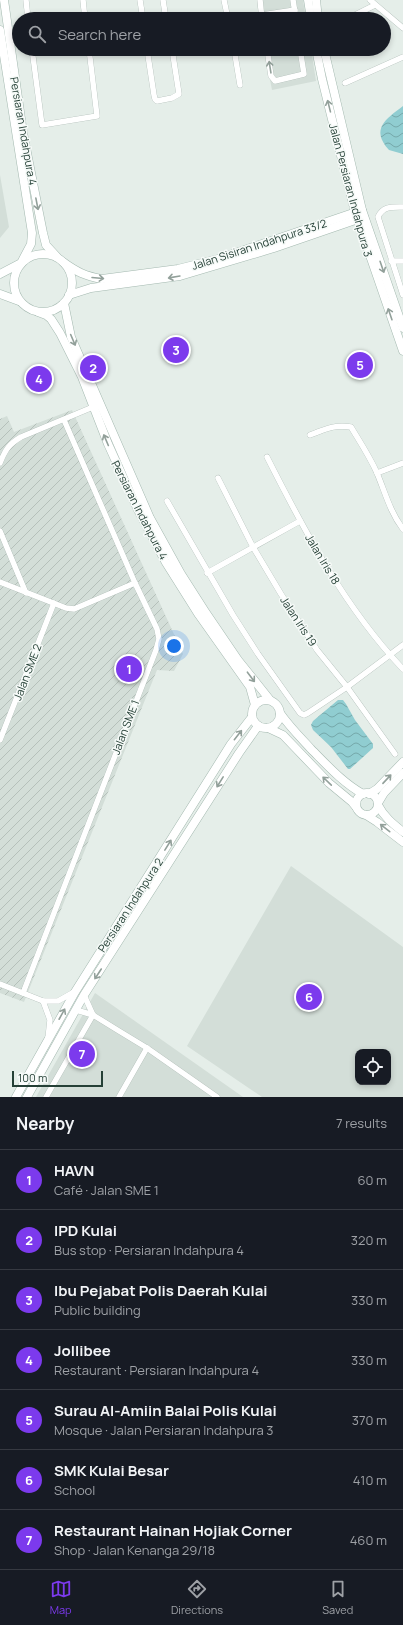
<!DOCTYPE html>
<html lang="en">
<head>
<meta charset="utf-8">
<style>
  :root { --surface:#171b24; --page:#242831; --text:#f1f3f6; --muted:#9ea1a6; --line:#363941; --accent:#7c3aed }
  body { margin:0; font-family:Manrope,sans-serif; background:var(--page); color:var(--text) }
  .controls { position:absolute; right:12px; bottom:12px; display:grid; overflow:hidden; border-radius:8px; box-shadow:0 2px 6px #0003 }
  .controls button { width:36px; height:36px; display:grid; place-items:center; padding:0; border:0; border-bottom:1px solid var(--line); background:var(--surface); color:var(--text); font:20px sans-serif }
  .scale { position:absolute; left:12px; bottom:10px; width:91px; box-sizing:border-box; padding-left:4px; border:2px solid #254036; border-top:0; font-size:11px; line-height:14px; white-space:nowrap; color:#254036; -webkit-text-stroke:3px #f6faf8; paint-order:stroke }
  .you { position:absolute; left:174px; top:646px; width:14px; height:14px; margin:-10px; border:3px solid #fff; border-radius:50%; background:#1a73e8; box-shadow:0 0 0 6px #1a73e833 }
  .badge { display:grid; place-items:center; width:26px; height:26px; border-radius:50%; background:var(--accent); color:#fff; font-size:13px; font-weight:700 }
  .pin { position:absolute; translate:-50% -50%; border:2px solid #fff; box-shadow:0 1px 4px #0006 }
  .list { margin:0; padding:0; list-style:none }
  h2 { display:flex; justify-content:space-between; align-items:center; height:52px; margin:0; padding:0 16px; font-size:17px }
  h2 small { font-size:13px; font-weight:400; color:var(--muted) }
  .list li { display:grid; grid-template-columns:26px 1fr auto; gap:12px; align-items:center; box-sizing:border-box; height:60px; padding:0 16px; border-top:1px solid var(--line) }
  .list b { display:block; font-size:15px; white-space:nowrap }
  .list p { margin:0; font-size:13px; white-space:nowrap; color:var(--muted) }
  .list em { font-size:13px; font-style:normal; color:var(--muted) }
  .icon { flex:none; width:22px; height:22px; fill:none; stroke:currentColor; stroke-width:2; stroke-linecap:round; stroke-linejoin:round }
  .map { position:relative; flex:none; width:403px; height:1097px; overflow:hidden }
  .search { position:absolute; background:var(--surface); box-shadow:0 2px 6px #0003; left:12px; right:12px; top:12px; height:44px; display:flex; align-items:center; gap:10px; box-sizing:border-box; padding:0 14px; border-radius:22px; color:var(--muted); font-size:15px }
  .sheet { height:472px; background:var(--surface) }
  nav { display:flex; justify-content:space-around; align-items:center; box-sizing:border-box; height:56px; border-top:1px solid var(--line); background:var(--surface); font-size:11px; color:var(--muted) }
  nav a { display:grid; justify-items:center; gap:2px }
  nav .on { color:var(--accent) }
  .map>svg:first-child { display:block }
</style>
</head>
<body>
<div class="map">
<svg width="403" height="1097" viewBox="0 0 403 1097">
  <defs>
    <pattern id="industrial-furrows" width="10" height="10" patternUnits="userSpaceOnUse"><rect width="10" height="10" fill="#d3ded8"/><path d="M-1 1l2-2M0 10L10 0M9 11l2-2" fill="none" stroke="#b5c0ba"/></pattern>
    <pattern id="water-waves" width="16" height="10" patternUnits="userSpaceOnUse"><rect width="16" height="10" fill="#90cdd1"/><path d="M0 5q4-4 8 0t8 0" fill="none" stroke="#75a8aa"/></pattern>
  </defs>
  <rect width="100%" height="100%" fill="#e5eee9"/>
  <g fill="#d3ded8" fill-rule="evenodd">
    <path d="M 257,0 L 303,0 L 306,19 L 259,19 Z"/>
    <path d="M 264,49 L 311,49 L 316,81 L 272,90 Z"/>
    <path d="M 0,175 L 9,227 L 0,238 Z"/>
    <path d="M 291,866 L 403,947 L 403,1097 L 262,1097 L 187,1046 ZM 358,1052 L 388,1052 L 388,1082 L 358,1082 Z"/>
    <path d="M 95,993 L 243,1097 L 36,1097 Z"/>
  </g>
  <path fill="url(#industrial-furrows)" d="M 72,410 L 183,654 L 174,671 L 157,670 L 24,1002 L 0,993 L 0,419 L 7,416 L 14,432 Z"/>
  <g fill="url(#water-waves)">
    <path d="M 403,106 L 403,154 L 389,150 C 370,129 386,119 403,106 Z"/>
    <path d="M 338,700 L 343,700 L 346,704 L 355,720 L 373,744 L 373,748 L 350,769 L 348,769 L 331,747 L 313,730 L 311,725 L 313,721 Z"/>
  </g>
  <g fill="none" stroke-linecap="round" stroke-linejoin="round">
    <g stroke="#a8b6b0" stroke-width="6">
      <g id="street">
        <path d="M 26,0 L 28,19"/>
        <path d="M 83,0 L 85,19"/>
        <path d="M 140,0 L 143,19"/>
        <path d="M 163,0 L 166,19"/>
        <path d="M 224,0 L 228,19"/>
        <path d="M 260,0 L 262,19"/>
        <path d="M 293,0 L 296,19"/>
        <path d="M 370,0 L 403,28"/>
        <path d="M 262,15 L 295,10"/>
        <path d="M 347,19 L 375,5"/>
        <path d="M 32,49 L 42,125 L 97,116 L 89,49"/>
        <path d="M 147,49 L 154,95 L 155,99 L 157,101 L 172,98 L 179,94 L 172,49"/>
        <path d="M 234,49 L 240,85"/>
        <path d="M 267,49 L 271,76 L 275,81 L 304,74 L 300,49"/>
        <path d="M 345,83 L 403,57"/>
        <path d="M 403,207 C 392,207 383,206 378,217 L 403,295"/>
        <path d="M 391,261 L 403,261"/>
        <path d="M 310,435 C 325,429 336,424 351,427 C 360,442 370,457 377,473 C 385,492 390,512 403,529"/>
        <path d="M 267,457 C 305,532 345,608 403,669"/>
        <path d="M 0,463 C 5,450 9,444 21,437 L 93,407"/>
        <path d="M 377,473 L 403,463"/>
        <path d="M 218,478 L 253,547 L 281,594 L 317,650 L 347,687 L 395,754"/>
        <path d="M 167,501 L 233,615 L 258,654 L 300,713 L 304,715 L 308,713 L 347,687 L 403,645"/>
        <path d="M 0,531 L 26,593"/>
        <path d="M 207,573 L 300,521"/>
        <path d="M 0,582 L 66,608 L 74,609 L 135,583"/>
        <path d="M 0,740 L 54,603"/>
        <path d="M 0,984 L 43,1001 L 58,1001 L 74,992"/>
        <path d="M 23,993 L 156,650 L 159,639 L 157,629 L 135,583 L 64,420"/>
        <path d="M 84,995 L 93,1015"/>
        <path d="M 43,1001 L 50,1020 L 48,1038"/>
        <path d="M 76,1010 L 93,1015 L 119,1031 L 147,1048 L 217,1097"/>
        <path d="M 46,1097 L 93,1015"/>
        <path d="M 119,1097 L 147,1048"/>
      </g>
    </g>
    <g stroke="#a4b9b0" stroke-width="9">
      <g id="secondary">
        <path d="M 4,0 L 23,133 L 43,233 L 46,245 L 57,257"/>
        <path d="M 308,0 L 311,19"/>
        <path d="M 316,0 L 318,19"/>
        <path d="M 0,30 L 32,233 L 31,244 L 21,263 L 0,274"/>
        <path d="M 316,49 L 322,79 L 355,212 L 403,351"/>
        <path d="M 324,49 L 362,210 L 403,328"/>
        <circle cx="43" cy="283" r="29"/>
        <path d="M 63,262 C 77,272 85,276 102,279 L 178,269 L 218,259 L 362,210"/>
        <path d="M 0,294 L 19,301"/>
        <path d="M 69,295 L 91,288 L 180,276 L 274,248 L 364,217"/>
        <path d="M 64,303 L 71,337 L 150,518 L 181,574 L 204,610 L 238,660 L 270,700"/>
        <path d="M 38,312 L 46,315 L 51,319 L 60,333 L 82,377 L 108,444 L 138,510 L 165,561 L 199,615 L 250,687 L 255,705"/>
        <circle cx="266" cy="714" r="14"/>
        <path d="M 280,713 C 289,726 300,737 311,749 C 327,765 343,783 363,794"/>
        <path d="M 268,728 L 283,735 L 329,783 L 352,802 L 356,807"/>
        <circle cx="367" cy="804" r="11"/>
        <path d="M 369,794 L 377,789 L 403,762"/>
        <path d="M 378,803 L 384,793 L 403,773"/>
        <path d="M 378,805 C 384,817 393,824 403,832"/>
        <path d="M 366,815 L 377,822 L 403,842"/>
        <path d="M 16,1097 L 75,992 L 231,744 L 252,717"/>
        <path d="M 27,1097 L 84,995 L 239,753 L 258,726"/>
      </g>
    </g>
    <use href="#street" stroke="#fff" stroke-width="5.5"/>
    <use href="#secondary" stroke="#fff" stroke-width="8"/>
  </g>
  <defs><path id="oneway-shaft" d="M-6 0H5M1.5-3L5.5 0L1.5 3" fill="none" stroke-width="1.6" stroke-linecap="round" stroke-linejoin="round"/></defs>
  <g stroke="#92a09a">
    <use href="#oneway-shaft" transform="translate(270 67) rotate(-99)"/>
    <use href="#oneway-shaft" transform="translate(329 106) rotate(-104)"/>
    <use href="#oneway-shaft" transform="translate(37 204) rotate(79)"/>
    <use href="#oneway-shaft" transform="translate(382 267) rotate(71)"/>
    <use href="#oneway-shaft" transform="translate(174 277) rotate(170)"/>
    <use href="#oneway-shaft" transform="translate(98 278) rotate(5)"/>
    <use href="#oneway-shaft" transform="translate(390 314) rotate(-109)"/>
    <use href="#oneway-shaft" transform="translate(73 340) rotate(67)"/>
    <use href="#oneway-shaft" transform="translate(106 440) rotate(-113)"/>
    <use href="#oneway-shaft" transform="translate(251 677) rotate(53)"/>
    <use href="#oneway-shaft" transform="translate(238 735) rotate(-52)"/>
    <use href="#oneway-shaft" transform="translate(387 779) rotate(-47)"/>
    <use href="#oneway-shaft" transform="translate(327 781) rotate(-136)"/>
    <use href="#oneway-shaft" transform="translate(220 782) rotate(122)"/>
    <use href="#oneway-shaft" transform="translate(385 828) rotate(-142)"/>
    <use href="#oneway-shaft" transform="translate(168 845) rotate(-58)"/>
    <use href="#oneway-shaft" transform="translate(98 974) rotate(123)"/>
    <use href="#oneway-shaft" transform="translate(62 1014) rotate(-61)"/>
  </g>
  <g text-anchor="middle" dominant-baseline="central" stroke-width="3" stroke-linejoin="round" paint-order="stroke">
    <g font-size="11" fill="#254036" stroke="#f6faf8">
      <text transform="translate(24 131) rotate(80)">Persiaran Indahpura 4</text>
      <text transform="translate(351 190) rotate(75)">Jalan Persiaran Indahpura 3</text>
      <text transform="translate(259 244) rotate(-18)">Jalan Sisiran Indahpura 33/2</text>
      <text transform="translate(140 510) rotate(63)">Persiaran Indahpura 4</text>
      <text transform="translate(323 559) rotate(59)">Jalan Iris 18</text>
      <text transform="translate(299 621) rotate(57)">Jalan Iris 19</text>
      <text transform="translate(27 672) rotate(-69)">Jalan SME 2</text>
      <text transform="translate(125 727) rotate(-69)">Jalan SME 1</text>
      <text transform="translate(130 905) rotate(-57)">Persiaran Indahpura 2</text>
    </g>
  </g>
</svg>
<div class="controls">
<button><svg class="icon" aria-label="locate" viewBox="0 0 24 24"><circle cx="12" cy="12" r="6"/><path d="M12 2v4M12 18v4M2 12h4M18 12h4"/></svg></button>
</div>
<div class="scale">100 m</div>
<div class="you"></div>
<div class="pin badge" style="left:129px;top:669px">1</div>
<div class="pin badge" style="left:93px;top:368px">2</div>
<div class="pin badge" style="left:176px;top:350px">3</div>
<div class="pin badge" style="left:39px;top:379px">4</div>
<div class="pin badge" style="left:360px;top:365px">5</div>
<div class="pin badge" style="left:309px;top:997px">6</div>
<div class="pin badge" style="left:82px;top:1054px">7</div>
<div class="search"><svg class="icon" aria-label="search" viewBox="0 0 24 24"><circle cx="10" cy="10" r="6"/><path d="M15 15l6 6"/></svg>Search here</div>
</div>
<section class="sheet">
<h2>Nearby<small>7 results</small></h2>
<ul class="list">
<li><span class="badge">1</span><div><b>HAVN</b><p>Café · Jalan SME 1</p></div><em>60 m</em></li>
<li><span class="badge">2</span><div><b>IPD Kulai</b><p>Bus stop · Persiaran Indahpura 4</p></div><em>320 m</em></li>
<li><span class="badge">3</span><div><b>Ibu Pejabat Polis Daerah Kulai</b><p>Public building</p></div><em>330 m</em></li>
<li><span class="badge">4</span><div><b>Jollibee</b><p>Restaurant · Persiaran Indahpura 4</p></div><em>330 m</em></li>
<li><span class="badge">5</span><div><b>Surau Al-Amiin Balai Polis Kulai</b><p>Mosque · Jalan Persiaran Indahpura 3</p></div><em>370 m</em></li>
<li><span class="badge">6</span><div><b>SMK Kulai Besar</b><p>School</p></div><em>410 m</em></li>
<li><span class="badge">7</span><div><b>Restaurant Hainan Hojiak Corner</b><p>Shop · Jalan Kenanga 29/18</p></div><em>460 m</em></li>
</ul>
</section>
<nav>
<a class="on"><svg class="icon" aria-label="map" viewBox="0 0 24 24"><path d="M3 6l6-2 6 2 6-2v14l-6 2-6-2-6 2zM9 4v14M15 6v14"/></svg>Map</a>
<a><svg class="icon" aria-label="directions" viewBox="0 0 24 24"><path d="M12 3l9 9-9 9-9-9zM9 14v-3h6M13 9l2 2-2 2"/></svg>Directions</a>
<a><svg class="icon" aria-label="saved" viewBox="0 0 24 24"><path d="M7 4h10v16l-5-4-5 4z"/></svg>Saved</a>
</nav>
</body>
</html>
